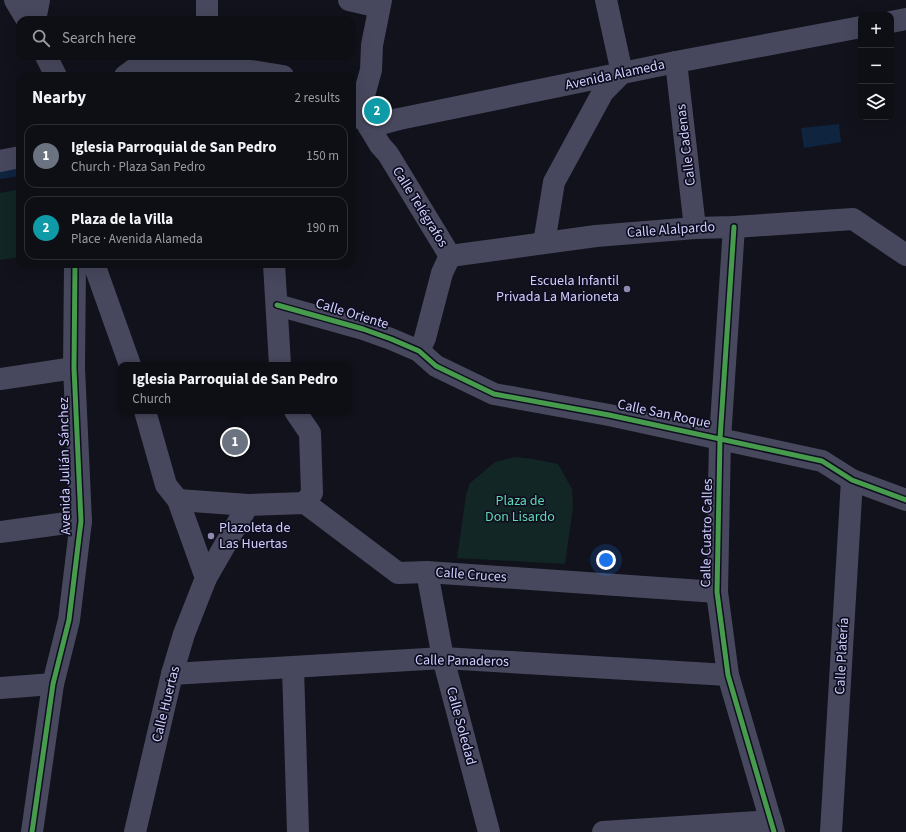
<!DOCTYPE html>
<html lang="en">
<head>
<meta charset="utf-8">
<style>
  :root { --surface:#0e0e15; --page:#17171e; --text:#f1f3f6; --muted:#9b9ca0; --line:#2e2e34; --accent:#8e8cae }
  body { margin:0; font-family:"Source Sans 3",sans-serif; background:var(--page); color:var(--text) }
  .controls { position:absolute; right:12px; top:12px; display:grid; overflow:hidden; border-radius:8px; box-shadow:0 4px 16px #0002 }
  .controls button { width:36px; height:36px; display:grid; place-items:center; padding:0; border:0; border-bottom:1px solid var(--line); background:var(--surface); color:var(--text); font:20px sans-serif }
  .you { position:absolute; left:606px; top:560px; width:14px; height:14px; margin:-10px; border:3px solid #fff; border-radius:50%; background:#1a73e8; box-shadow:0 0 0 6px #1a73e833 }
  .badge { display:grid; place-items:center; width:26px; height:26px; border-radius:50%; background:var(--accent); color:#fff; font-size:13px; font-weight:700 }
  .pin { position:absolute; translate:-50% -50%; border:2px solid #fff; box-shadow:0 1px 4px #0006 }
  .popup { position:absolute; left:118px; top:362px; width:234px; height:52px; box-sizing:border-box; display:grid; place-content:center; border-radius:8px; background:var(--surface); filter:drop-shadow(0 1px 3px #0005); font-size:13px; white-space:nowrap; color:var(--muted) }
  .popup b { font-size:15px; color:var(--text) }
  .popup::after { content:''; position:absolute; left:50%; top:100%; margin-left:-8px; border:8px solid transparent; border-top-color:var(--surface) }
  .list { margin:0; padding:0; list-style:none }
  h2 { display:flex; justify-content:space-between; align-items:center; height:52px; margin:0; padding:0 16px; font-size:17px }
  h2 small { font-size:13px; font-weight:400; color:var(--muted) }
  .list li { display:grid; grid-template-columns:26px 1fr auto; gap:12px; align-items:center; box-sizing:border-box; height:64px; margin:0 8px 8px; padding:0 8px; border:1px solid var(--line); border-radius:12px }
  .list b { display:block; font-size:15px; white-space:nowrap }
  .list p { margin:0; font-size:13px; white-space:nowrap; color:var(--muted) }
  .list em { font-size:13px; font-style:normal; color:var(--muted) }
  .icon { flex:none; width:22px; height:22px; fill:none; stroke:currentColor; stroke-width:2; stroke-linecap:round; stroke-linejoin:round }
  .map { position:relative; flex:none; width:906px; height:832px; overflow:hidden }
  .search { position:absolute; background:var(--surface); box-shadow:0 4px 16px #0002; left:16px; top:16px; width:340px; height:44px; display:flex; align-items:center; gap:10px; box-sizing:border-box; padding:0 14px; border-radius:12px; color:var(--muted); font-size:15px }
  .panel { position:absolute; background:var(--surface); box-shadow:0 4px 16px #0002; left:16px; top:72px; width:340px; height:196px; border-radius:12px }
  .map>svg:first-child { display:block }
</style>
</head>
<body>
<div class="map">
<svg width="906" height="832" viewBox="0 0 906 832">
  <rect width="100%" height="100%" fill="#12121c"/>
  <g fill="#112625">
    <path d="M 20,189 L 20,257 L 0,260 L 0,193 Z"/>
    <path d="M 515,457 L 533,459 L 558,464 L 572,489 L 573,508 L 565,564 L 457,558 L 466,495 L 470,483 L 495,462 Z"/>
  </g>
  <g fill="#0e243f">
    <path d="M 839,124 L 841,142 L 804,148 L 801,128 Z"/>
    <path d="M 19,167 L 20,176 L 0,179 L 0,170 Z"/>
  </g>
  <g fill="none" stroke-linecap="round" stroke-linejoin="round">
    <g stroke="#47485d" stroke-width="22">
      <path d="M 15,0 L 27,20"/>
      <path d="M 349,0 L 379,7"/>
      <path d="M 35,20 L 39,0"/>
      <path d="M 207,20 L 207,0"/>
      <path d="M 891,22 L 906,19"/>
      <path d="M 46,56 L 56,76"/>
      <path d="M 676,62 L 695,228"/>
      <path d="M 125,76 L 136,68 L 206,64 L 283,76"/>
      <path d="M 352,115 L 365,120 L 380,145 L 388,154 L 450,256"/>
      <path d="M 358,117 L 371,70 L 372,45 L 381,0"/>
      <path d="M 369,127 L 399,119 L 676,62 L 861,27"/>
      <path d="M 0,161 L 20,157"/>
      <path d="M 734,227 L 720,439 L 717,592 L 728,675 L 774,832"/>
      <path d="M 544,243 L 554,182 L 603,92 L 622,73 L 606,0"/>
      <path d="M 450,256 L 596,236 L 695,228 L 734,227 L 853,219 L 906,255"/>
      <path d="M 94,264 L 130,365"/>
      <path d="M 274,264 L 280,365"/>
      <path d="M 277,305 L 363,329 L 391,339 L 419,351 L 436,366 L 494,394 L 609,415 L 822,461 L 852,480 L 906,500"/>
      <path d="M 419,351 L 425,338 L 442,273 L 450,256"/>
      <path d="M 0,379 L 74,368"/>
      <path d="M 145,411 L 166,485 L 178,500 L 206,578"/>
      <path d="M 295,411 L 310,433 L 312,493 L 305,503"/>
      <path d="M 178,500 L 248,505 L 305,503 L 398,573 L 427,572 L 717,592"/>
      <path d="M 0,532 L 81,521"/>
      <path d="M 427,572 L 443,658 L 489,832"/>
      <path d="M 293,668 L 298,832"/>
      <path d="M 172,674 L 443,658 L 728,675"/>
      <path d="M 0,688 L 53,684"/>
      <path d="M 32,832 L 53,684 L 69,620 L 81,521 L 74,368 L 75,264"/>
      <path d="M 135,832 L 172,674 L 184,634 L 206,578 L 248,505"/>
      <path d="M 603,832 L 771,821"/>
      <path d="M 831,832 L 852,480"/>
    </g>
    <g stroke="#0f0e20" stroke-width="8">
      <g id="cycleway">
        <path d="M 734,227 L 720,439 L 717,592 L 728,675 L 774,832"/>
        <path d="M 277,305 L 363,329 L 391,339 L 419,351 L 436,366 L 494,394 L 609,415 L 822,461 L 852,480 L 906,500"/>
        <path d="M 32,832 L 53,684 L 69,620 L 81,521 L 74,368 L 75,264"/>
      </g>
    </g>
    <use href="#cycleway" stroke="#469c4c" stroke-width="5"/>
  </g>
  <g fill="#8e8cae" stroke="#0f0e20" stroke-width="1.5">
    <circle cx="627" cy="289" r="4"/>
    <circle cx="211" cy="536" r="4"/>
  </g>
  <g text-anchor="middle" dominant-baseline="central" stroke-width="3.5" stroke-linejoin="round" paint-order="stroke">
    <g font-size="14" fill="#d0cefd" stroke="#0f0e20">
      <text transform="translate(615 75) rotate(-12)">Avenida Alameda</text>
      <text transform="translate(686 145) rotate(-97)">Calle Cadenas</text>
      <text transform="translate(420 207) rotate(58)">Calle Telégrafos</text>
      <text transform="translate(671 230) rotate(-4)">Calle Alalpardo</text>
      <text transform="translate(352 314) rotate(17)">Calle Oriente</text>
      <text transform="translate(664 414) rotate(12)">Calle San Roque</text>
      <text transform="translate(65 466) rotate(-91)">Avenida Julián Sánchez</text>
      <text transform="translate(707 533) rotate(-89)">Calle Cuatro Calles</text>
      <text transform="translate(471 575) rotate(4)">Calle Cruces</text>
      <text transform="translate(842 656) rotate(-87)">Calle Platería</text>
      <text transform="translate(462 661) rotate(1)">Calle Panaderos</text>
      <text transform="translate(166 704) rotate(-76)">Calle Huertas</text>
      <text transform="translate(461 726) rotate(75)">Calle Soledad</text>
    </g>
    <g font-size="14" fill="#d0cefd" stroke="#0f0e20" text-anchor="end">
      <text x="619" y="281">Escuela Infantil<tspan x="619" dy="16">Privada La Marioneta</tspan></text>
      <text x="219" y="528" text-anchor="start">Plazoleta de<tspan x="219" dy="16">Las Huertas</tspan></text>
    </g>
    <g font-size="14" fill="#5ed9b1" stroke="#0f0e20">
      <text x="520" y="501">Plaza de<tspan x="520" dy="16">Don Lisardo</tspan></text>
    </g>
  </g>
</svg>
<div class="controls">
<button>+</button>
<button>−</button>
<button><svg class="icon" aria-label="layers" viewBox="0 0 24 24"><path d="M12 4l9 5-9 5-9-5zM3 14l9 5 9-5"/></svg></button>
</div>
<div class="you"></div>
<div class="pin badge" style="left:235px;top:442px;background:#6b7280">1</div>
<div class="popup"><b>Iglesia Parroquial de San Pedro</b>Church</div>
<div class="pin badge" style="left:377px;top:111px;background:#0f9aa8">2</div>
<div class="search"><svg class="icon" aria-label="search" viewBox="0 0 24 24"><circle cx="10" cy="10" r="6"/><path d="M15 15l6 6"/></svg>Search here</div>
<section class="panel">
<h2>Nearby<small>2 results</small></h2>
<ul class="list">
<li><span class="badge" style="background:#6b7280">1</span><div><b>Iglesia Parroquial de San Pedro</b><p>Church · Plaza San Pedro</p></div><em>150 m</em></li>
<li><span class="badge" style="background:#0f9aa8">2</span><div><b>Plaza de la Villa</b><p>Place · Avenida Alameda</p></div><em>190 m</em></li>
</ul>
</section>
</div>
</body>
</html>
